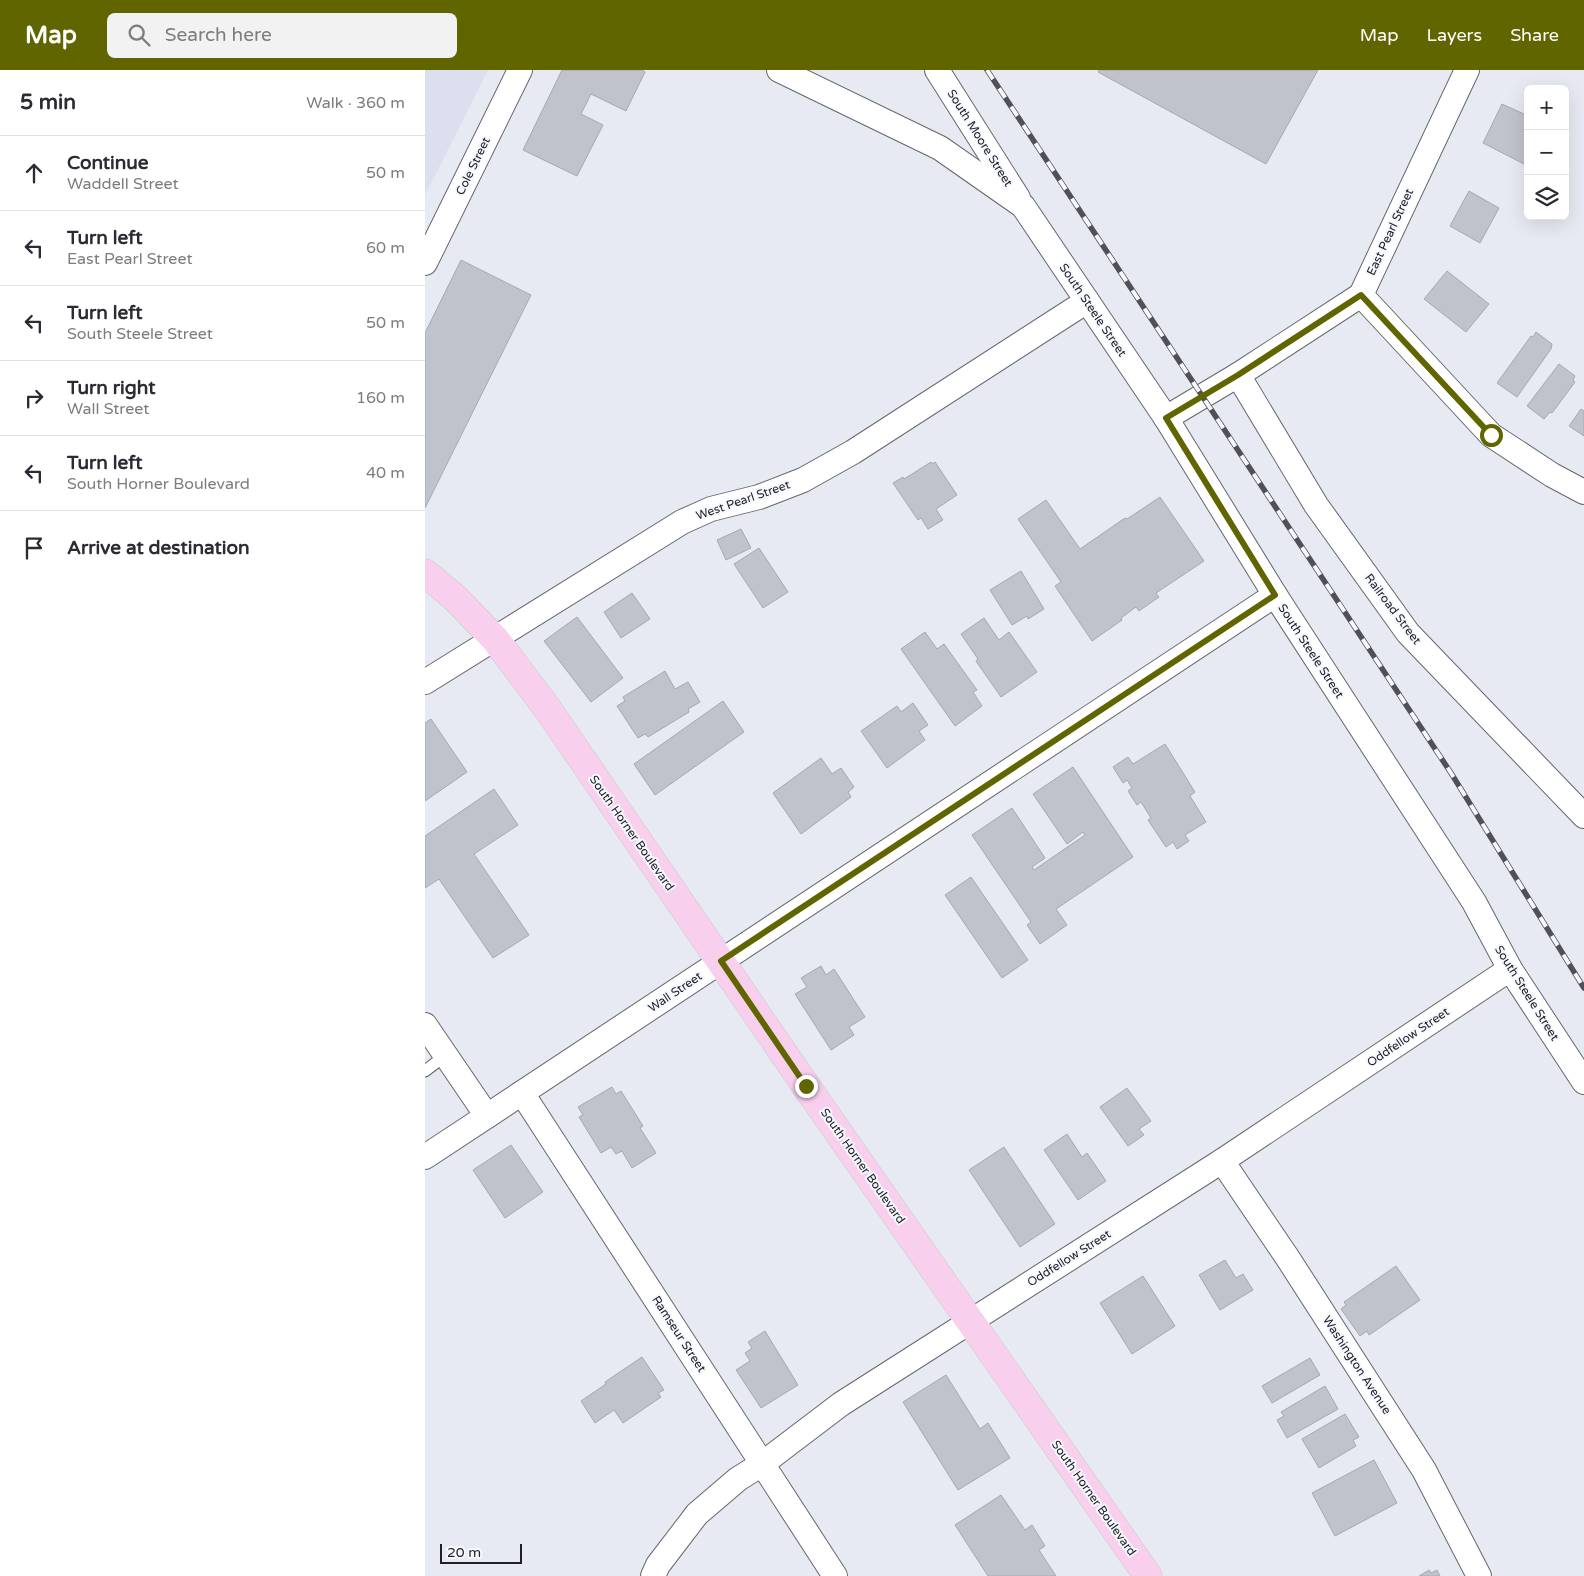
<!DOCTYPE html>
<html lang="en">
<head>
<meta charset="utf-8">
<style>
  :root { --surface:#fff; --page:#f2f2f3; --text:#2b2b33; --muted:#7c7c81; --line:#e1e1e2; --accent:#616500 }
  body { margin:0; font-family:"Varela Round",sans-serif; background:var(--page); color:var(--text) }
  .controls { position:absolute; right:15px; top:15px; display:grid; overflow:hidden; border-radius:8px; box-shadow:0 5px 20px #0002 }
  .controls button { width:45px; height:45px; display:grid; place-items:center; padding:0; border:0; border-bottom:1px solid var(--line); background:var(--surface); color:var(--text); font:25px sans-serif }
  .scale { position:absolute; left:15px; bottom:12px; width:82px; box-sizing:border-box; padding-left:5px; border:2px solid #202124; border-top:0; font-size:14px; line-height:18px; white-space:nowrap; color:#202124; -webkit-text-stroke:4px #f6f8ff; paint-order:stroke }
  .stop { position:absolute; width:15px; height:15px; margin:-11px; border:4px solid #616500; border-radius:50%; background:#fff }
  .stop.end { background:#616500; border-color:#fff; box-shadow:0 1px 5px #0008 }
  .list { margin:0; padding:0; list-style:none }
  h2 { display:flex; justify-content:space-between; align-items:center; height:65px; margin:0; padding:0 20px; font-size:21px }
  h2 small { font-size:16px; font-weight:400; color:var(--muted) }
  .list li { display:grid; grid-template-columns:32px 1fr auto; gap:15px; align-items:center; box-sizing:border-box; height:75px; padding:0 20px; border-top:1px solid var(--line) }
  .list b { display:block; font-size:19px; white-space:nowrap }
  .list p { margin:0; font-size:16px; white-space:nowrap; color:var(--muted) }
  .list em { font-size:16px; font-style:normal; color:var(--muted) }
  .icon { flex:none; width:28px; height:28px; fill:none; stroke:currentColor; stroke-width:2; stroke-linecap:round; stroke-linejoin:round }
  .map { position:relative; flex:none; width:1159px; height:1506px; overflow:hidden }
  header { display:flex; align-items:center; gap:30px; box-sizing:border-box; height:70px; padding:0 25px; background:var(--accent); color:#fff }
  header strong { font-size:24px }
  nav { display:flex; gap:28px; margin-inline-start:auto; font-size:18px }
  .search { width:350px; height:45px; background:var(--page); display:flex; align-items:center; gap:12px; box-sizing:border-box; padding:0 18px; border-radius:8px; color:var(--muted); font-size:19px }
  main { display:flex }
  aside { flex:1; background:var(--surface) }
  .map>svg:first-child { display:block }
</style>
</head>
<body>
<header>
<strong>Map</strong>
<div class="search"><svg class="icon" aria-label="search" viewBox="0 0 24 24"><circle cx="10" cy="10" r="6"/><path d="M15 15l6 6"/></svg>Search here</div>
<nav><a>Map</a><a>Layers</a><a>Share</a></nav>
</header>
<main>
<aside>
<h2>5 min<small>Walk · 360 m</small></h2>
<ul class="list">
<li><svg class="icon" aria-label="ahead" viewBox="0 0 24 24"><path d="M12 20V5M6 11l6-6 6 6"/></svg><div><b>Continue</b><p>Waddell Street</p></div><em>50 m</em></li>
<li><svg class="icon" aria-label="left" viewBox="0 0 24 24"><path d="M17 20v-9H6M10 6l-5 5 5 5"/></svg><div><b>Turn left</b><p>East Pearl Street</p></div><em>60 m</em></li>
<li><svg class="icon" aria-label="left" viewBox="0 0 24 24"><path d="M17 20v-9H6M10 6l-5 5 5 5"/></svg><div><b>Turn left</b><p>South Steele Street</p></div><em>50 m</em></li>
<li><svg class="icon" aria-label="right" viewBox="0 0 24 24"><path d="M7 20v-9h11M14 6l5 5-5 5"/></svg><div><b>Turn right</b><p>Wall Street</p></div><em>160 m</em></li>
<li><svg class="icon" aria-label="left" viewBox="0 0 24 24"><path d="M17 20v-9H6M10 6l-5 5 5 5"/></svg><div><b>Turn left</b><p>South Horner Boulevard</p></div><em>40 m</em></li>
<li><svg class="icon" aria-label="arrive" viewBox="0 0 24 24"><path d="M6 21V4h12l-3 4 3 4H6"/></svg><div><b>Arrive at destination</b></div></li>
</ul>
</aside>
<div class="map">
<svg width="1159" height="1506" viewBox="0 0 1159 1506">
  <rect width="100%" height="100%" fill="#e8eaf3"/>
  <path fill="#dcdfef" d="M 0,0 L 63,0 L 0,125 Z"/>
  <g fill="#c1c3cc" stroke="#a6a8b1">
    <path d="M 137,0 L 217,0 L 220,2 L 201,41 L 166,24 L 156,44 L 178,55 L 152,106 L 98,80 Z"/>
    <path d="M 674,0 L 893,0 L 841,94 L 673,2 Z"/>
    <path d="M 1077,34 L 1103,46 L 1103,96 L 1058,73 Z"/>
    <path d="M 1044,121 L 1074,138 L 1055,173 L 1025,156 Z"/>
    <path d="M 36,190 L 106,225 L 0,438 L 0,263 Z"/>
    <path d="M 1022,201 L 1064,234 L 1041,262 L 999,229 Z"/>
    <path d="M 1111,262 L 1127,274 L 1126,279 L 1092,327 L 1072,313 L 1106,266 L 1108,267 Z"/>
    <path d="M 1134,294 L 1150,306 L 1148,310 L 1150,312 L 1127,343 L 1125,342 L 1119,349 L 1102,336 Z"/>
    <path d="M 1156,339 L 1159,341 L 1159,366 L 1144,356 Z"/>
    <path d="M 506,392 L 507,394 L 510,392 L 532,425 L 511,439 L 518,450 L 503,459 L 496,448 L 493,450 L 468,413 L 478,407 L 479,409 Z"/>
    <path d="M 735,427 L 779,491 L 731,523 L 734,527 L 714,541 L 711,537 L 696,548 L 697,550 L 667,571 L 630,516 L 636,512 L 593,449 L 621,430 L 655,479 L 700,448 L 702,449 Z"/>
    <path d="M 316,459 L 326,478 L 301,490 L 292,470 Z"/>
    <path d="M 334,478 L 363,522 L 338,538 L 309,494 Z"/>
    <path d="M 596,501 L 619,539 L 603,549 L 602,546 L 587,555 L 565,520 Z"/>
    <path d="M 207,523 L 225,549 L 196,568 L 179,542 Z"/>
    <path d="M 152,547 L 198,608 L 166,632 L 119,571 Z"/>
    <path d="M 559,548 L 574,570 L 584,562 L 612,602 L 576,627 L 551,591 L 553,589 L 536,564 Z"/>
    <path d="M 500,562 L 512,579 L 519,574 L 552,620 L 548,622 L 557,636 L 530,656 L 476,579 Z"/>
    <path d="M 240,601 L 250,619 L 263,612 L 275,632 L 263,639 L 264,642 L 223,667 L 220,664 L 213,668 L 192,636 L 200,631 L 198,627 Z"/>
    <path d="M 298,631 L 319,662 L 230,725 L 209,694 Z"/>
    <path d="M 488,633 L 503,655 L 494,661 L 500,670 L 462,698 L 436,661 L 472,636 L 476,642 Z"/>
    <path d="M 6,649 L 42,702 L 0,731 L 0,653 Z"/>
    <path d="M 740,674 L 770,722 L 765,726 L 781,752 L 760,765 L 764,771 L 752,779 L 748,772 L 741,777 L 723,750 L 726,748 L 716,732 L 712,735 L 703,721 L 707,718 L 702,710 L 698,713 L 688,697 L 703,687 L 708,694 Z"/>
    <path d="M 396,688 L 407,704 L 416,698 L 429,717 L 423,722 L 426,727 L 376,764 L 348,723 Z"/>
    <path d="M 648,697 L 708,787 L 631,839 L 642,855 L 615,874 L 602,855 L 606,852 L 547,765 L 587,738 L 620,788 L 607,797 L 609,800 L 660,765 L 658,762 L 642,774 L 608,724 Z"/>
    <path d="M 69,719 L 93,755 L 49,784 L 104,865 L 68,888 L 14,809 L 0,818 L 0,766 Z"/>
    <path d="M 546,807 L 603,890 L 577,908 L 520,825 Z"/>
    <path d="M 396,896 L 401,905 L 409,899 L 440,947 L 424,957 L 429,965 L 406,980 L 370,924 L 382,917 L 376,908 Z"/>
    <path d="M 187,1017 L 191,1024 L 196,1021 L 218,1056 L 215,1058 L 231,1083 L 207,1098 L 197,1081 L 191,1084 L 186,1077 L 176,1083 L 154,1047 L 158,1045 L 153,1037 Z"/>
    <path d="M 702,1018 L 726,1051 L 714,1059 L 719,1065 L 703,1076 L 675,1037 Z"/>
    <path d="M 642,1064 L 657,1087 L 662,1083 L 681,1111 L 653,1130 L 619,1080 Z"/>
    <path d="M 86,1075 L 118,1122 L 80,1148 L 48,1100 Z"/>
    <path d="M 579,1077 L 630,1154 L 595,1177 L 544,1100 Z"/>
    <path d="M 800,1190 L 811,1208 L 818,1204 L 828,1220 L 795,1240 L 774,1205 Z"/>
    <path d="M 971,1196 L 995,1230 L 944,1265 L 942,1261 L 935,1266 L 916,1239 L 921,1235 L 919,1232 Z"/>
    <path d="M 718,1206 L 750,1256 L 707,1284 L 675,1233 Z"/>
    <path d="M 340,1261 L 373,1315 L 336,1338 L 311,1300 L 325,1291 L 320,1283 L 327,1278 L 323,1272 Z"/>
    <path d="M 217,1287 L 239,1320 L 233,1323 L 236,1327 L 198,1353 L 189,1340 L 170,1353 L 156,1331 L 181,1314 L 180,1312 Z"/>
    <path d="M 885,1288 L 895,1305 L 847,1333 L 837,1316 Z"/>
    <path d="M 521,1305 L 555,1359 L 563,1353 L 585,1388 L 533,1420 L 478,1332 Z"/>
    <path d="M 900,1316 L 913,1339 L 862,1368 L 852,1350 L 859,1346 L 856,1342 Z"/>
    <path d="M 920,1344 L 934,1367 L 928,1370 L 931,1376 L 894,1398 L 877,1369 Z"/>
    <path d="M 949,1390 L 972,1433 L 910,1466 L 887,1423 Z"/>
    <path d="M 576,1425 L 600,1460 L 607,1455 L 620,1476 L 614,1480 L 631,1506 L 563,1506 L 530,1455 Z"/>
    <path d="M 1004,1500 L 1006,1503 L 1012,1500 L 1015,1506 L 994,1506 Z"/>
  </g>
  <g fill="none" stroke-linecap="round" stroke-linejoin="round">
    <g stroke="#65666e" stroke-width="13">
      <path id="service" d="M 0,1001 L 21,985"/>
    </g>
    <g stroke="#65666e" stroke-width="26">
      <g id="minor">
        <path d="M 354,0 L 515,78 L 598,136 L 741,348 L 850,525 L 1049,832 L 1085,899 L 1159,1012"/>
        <path d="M 512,0 L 593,128"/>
        <path d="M 0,193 L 95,0"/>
        <path d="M 936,225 L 1066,365 L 1127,405 L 1159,422"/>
        <path d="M 813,305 L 891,435 L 983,563 L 1159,746"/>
        <path d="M 741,348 L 813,305 L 936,225 L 1042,0"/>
        <path d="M 0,612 L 257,452 L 286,439 L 334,427 L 378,410 L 428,382 L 662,231"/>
        <path d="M 0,955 L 62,1046"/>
        <path d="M 97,1023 L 410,1506"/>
        <path d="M 0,1087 L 850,525"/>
        <path d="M 797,1091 L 864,1190 L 999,1400 L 1054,1506"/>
        <path d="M 228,1506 L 233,1495 L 272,1444 L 313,1409 L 337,1394 L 416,1334 L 797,1091 L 1085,899"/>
      </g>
    </g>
    <g stroke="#c9caca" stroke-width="29">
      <path id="primary" d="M 0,503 L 29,527 L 70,569 L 122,638 L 381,1016 L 723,1506"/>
    </g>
    <use href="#service" stroke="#fff" stroke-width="11"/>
    <use href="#minor" stroke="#fff" stroke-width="24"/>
    <use href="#primary" stroke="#f9cfee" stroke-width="28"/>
    <g stroke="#505156" stroke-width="5.5">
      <path id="rail" d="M 562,0 L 1026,703 L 1159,918"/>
    </g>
    <use href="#rail" stroke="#f6f8ff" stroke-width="4" stroke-dasharray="11" stroke-linecap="butt"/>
  </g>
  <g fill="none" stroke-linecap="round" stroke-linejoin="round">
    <path stroke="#616500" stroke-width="6" d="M 381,1016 L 296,891 L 850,525 L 741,348 L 813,305 L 936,225 L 1066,365"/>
  </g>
  <g text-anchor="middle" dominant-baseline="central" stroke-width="4" stroke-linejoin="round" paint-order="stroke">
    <g font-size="12" fill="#202124" stroke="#f6f8ff">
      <text transform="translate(555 68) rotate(58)">South Moore Street</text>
      <text transform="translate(48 96) rotate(-64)">Cole Street</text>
      <text transform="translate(965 162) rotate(-65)">East Pearl Street</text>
      <text transform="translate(668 240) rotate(56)">South Steele Street</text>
      <text transform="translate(318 430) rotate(-19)">West Pearl Street</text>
      <text transform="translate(968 539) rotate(53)">Railroad Street</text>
      <text transform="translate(886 581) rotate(57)">South Steele Street</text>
      <text transform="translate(207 763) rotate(55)">South Horner Boulevard</text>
      <text transform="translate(250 922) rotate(-34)">Wall Street</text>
      <text transform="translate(1102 923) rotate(58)">South Steele Street</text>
      <text transform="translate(983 967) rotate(-34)">Oddfellow Street</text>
      <text transform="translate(438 1096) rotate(55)">South Horner Boulevard</text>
      <text transform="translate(644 1188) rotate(-32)">Oddfellow Street</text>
      <text transform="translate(254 1264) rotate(57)">Ramseur Street</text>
      <text transform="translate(932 1295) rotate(57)">Washington Avenue</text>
      <text transform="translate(669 1428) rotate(55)">South Horner Boulevard</text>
    </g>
  </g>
</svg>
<div class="controls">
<button>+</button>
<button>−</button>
<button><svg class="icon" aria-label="layers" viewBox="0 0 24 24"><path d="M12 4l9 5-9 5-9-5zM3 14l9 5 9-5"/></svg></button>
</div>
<div class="scale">20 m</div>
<div class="stop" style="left:1066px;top:365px"></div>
<div class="stop end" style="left:381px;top:1016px"></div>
</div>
</main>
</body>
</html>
